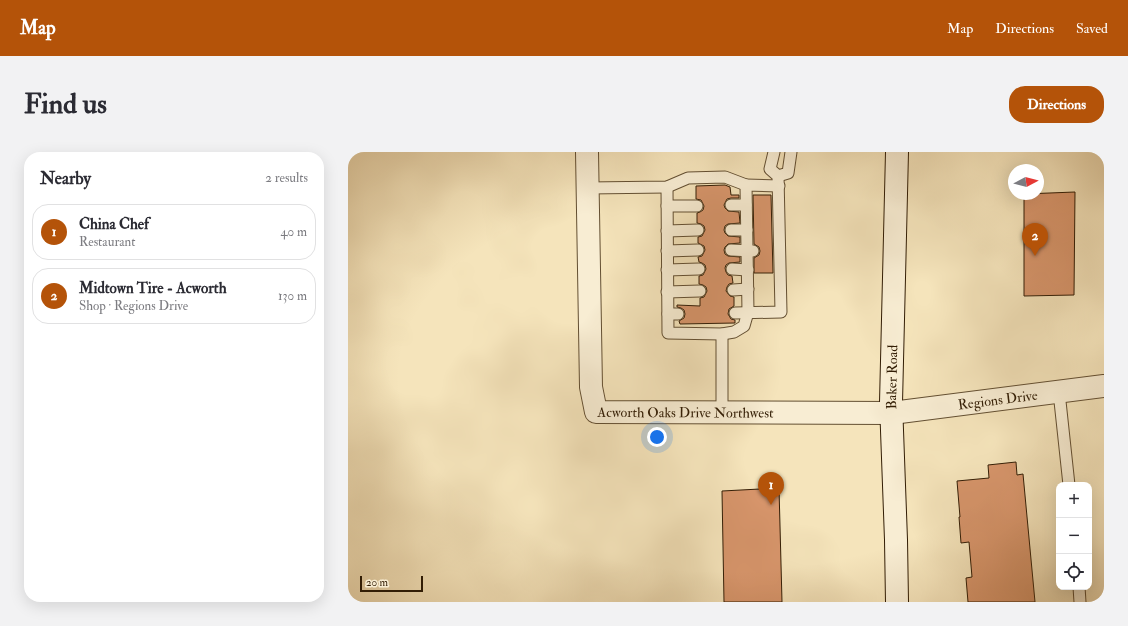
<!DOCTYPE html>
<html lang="en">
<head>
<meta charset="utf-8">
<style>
  :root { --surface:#fff; --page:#f2f2f3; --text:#2b2b33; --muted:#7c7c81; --line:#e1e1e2; --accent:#b45309 }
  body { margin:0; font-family:"IM FELL Double Pica",serif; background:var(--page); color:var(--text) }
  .controls { position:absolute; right:12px; bottom:12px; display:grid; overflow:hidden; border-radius:8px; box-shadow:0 4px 16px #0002 }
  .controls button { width:36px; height:36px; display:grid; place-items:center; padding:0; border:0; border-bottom:1px solid var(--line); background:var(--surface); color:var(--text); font:20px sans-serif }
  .compass { position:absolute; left:660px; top:12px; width:36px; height:36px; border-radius:50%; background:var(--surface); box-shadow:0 4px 16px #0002; rotate:83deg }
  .scale { position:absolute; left:12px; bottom:10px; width:63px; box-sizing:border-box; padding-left:4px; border:2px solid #321d05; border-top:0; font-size:11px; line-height:14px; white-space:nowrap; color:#321d05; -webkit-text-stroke:3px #f8edd3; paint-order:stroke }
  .you { position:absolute; left:309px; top:285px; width:14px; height:14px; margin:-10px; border:3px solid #fff; border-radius:50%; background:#1a73e8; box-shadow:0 0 0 6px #1a73e833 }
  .badge { display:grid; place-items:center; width:26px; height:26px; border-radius:50%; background:var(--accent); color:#fff; font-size:13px; font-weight:700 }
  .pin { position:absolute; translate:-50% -33px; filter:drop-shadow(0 1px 2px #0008) }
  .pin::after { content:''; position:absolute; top:21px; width:14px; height:12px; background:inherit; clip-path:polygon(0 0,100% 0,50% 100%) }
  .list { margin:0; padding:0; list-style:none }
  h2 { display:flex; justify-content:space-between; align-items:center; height:52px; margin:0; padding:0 16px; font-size:17px }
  h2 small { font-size:13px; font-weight:400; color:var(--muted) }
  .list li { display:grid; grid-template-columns:26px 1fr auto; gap:12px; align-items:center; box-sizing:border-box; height:56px; margin:0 8px 8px; padding:0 8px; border:1px solid var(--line); border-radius:16px }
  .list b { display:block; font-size:15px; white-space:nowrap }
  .list p { margin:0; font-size:13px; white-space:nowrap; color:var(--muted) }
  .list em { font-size:13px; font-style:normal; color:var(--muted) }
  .icon { flex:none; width:22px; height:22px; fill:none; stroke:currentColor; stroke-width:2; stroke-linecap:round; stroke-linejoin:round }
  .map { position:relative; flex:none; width:756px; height:450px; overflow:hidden; border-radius:16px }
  header { display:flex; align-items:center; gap:24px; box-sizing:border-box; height:56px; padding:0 20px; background:var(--accent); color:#fff }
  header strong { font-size:19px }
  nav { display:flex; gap:22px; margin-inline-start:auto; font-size:14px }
  .intro { display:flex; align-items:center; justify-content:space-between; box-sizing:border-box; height:96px; padding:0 24px }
  h1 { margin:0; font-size:28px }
  .button { padding:10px 18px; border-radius:16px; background:var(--accent); color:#fff; font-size:14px; font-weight:700 }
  main { display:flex; gap:24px; padding:0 24px }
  aside { flex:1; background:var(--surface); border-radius:16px; box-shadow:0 4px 16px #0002 }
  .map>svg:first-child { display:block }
</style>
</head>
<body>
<header>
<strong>Map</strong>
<nav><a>Map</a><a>Directions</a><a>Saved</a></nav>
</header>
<div class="intro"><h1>Find us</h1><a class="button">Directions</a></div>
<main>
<aside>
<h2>Nearby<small>2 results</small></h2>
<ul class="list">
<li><span class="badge">1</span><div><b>China Chef</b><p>Restaurant</p></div><em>40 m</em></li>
<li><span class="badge">2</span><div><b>Midtown Tire - Acworth</b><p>Shop · Regions Drive</p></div><em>130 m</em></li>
</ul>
</aside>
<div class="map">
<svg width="756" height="450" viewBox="0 0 756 450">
  <rect width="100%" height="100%" fill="#f5e4bb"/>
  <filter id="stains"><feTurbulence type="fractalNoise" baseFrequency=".005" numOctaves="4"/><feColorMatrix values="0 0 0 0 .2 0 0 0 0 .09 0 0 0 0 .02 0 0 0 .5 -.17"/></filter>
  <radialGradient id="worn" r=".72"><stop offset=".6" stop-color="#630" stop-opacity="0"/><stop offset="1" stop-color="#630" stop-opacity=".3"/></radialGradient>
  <g fill="#d7956b" stroke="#321d05">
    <path d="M 377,33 L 382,35 L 383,43 L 391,43 L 391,46 L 383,46 L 379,47 L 376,53 L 377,56 L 380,59 L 391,60 L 392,71 L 380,72 L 377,74 L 376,78 L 377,81 L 380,84 L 392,85 L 392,91 L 380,92 L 377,95 L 376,98 L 377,102 L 380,104 L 392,105 L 392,110 L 381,111 L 378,113 L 377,116 L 378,120 L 380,123 L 384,124 L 385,131 L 381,132 L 379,135 L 378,139 L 382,144 L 386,145 L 386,154 L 381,157 L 380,162 L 383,167 L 387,168 L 387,171 L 332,172 L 331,169 L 336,166 L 337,162 L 336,158 L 333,156 L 329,155 L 329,153 L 352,154 L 352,146 L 356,145 L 359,139 L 358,135 L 355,133 L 351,132 L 351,124 L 355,123 L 358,117 L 357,113 L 354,111 L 351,110 L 350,105 L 354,104 L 357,98 L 356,94 L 350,91 L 350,85 L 354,84 L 357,78 L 356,74 L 353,72 L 349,71 L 349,61 L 352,60 L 355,58 L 356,54 L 353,48 L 348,47 L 348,34 Z"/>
    <path d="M 727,40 L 726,143 L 676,144 L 676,42 Z"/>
    <path d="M 405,43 L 423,43 L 425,121 L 406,121 L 406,106 L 411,103 L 412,99 L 411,95 L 406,92 Z"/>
    <path d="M 668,310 L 669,323 L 675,322 L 687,450 L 620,450 L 618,426 L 624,425 L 621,390 L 613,391 L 611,365 L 612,365 L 609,329 L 641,326 L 640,313 Z"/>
    <path d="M 431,336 L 434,450 L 376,450 L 374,339 Z"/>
  </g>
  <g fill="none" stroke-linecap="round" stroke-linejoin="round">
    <g stroke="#634f32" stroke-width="13">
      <g id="lane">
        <path d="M 430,24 L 440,21 L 443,0"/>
        <path d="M 319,35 L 320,181 L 374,182 L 386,180 L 396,174 L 400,160 L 398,33 L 431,34"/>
        <path d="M 240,36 L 319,35 L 340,26 L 377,25 L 398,33"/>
        <path d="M 383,53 L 398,53"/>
        <path d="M 319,54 L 349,54"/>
        <path d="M 383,78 L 399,78"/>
        <path d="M 319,79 L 350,78"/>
        <path d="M 383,98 L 405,99"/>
        <path d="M 319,99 L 350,98"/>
        <path d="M 384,117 L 400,118"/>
        <path d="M 319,118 L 351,117"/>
        <path d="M 385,138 L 400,137"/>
        <path d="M 319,140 L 352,139"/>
        <path d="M 387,161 L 433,160 L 430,24 L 422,17 L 426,0"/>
        <path d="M 320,162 L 330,162"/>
        <path d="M 374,182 L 374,260"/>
        <path d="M 711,240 L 721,333"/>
        <path d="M 731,435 L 732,450"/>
      </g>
    </g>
    <g stroke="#634f32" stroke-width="24">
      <g id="street">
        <path id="s1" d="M 239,0 L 243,235 L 248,260 L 544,261 L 756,234"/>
      </g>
    </g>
    <g stroke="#321d05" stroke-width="24">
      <g id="secondary">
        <path id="s2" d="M 549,450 L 548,388 L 543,251 L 549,0"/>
      </g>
    </g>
    <use href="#lane" stroke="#f8edd3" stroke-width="11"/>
    <use href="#street" stroke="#f8edd3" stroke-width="22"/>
    <use href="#secondary" stroke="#f8edd3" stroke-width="22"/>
  </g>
  <g text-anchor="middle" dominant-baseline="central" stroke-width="3" stroke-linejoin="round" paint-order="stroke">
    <g font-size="14" fill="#321d05" stroke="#f8edd3">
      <text stroke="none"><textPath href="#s2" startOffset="225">Baker Road</textPath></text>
      <text stroke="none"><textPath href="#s1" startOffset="663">Regions Drive</textPath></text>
      <text stroke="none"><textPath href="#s1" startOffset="350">Acworth Oaks Drive Northwest</textPath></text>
    </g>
  </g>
  <rect width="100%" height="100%" filter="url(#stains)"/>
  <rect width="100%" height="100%" fill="url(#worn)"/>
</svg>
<div class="controls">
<button>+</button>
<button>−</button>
<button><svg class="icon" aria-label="locate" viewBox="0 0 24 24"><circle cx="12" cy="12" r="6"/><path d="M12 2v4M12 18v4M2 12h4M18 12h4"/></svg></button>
</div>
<svg class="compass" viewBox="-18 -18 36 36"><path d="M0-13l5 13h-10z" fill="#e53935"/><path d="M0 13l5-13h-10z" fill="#7c7c81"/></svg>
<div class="scale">20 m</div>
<div class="you"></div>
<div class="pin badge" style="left:423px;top:353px">1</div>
<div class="pin badge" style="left:687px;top:104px">2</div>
</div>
</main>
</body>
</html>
